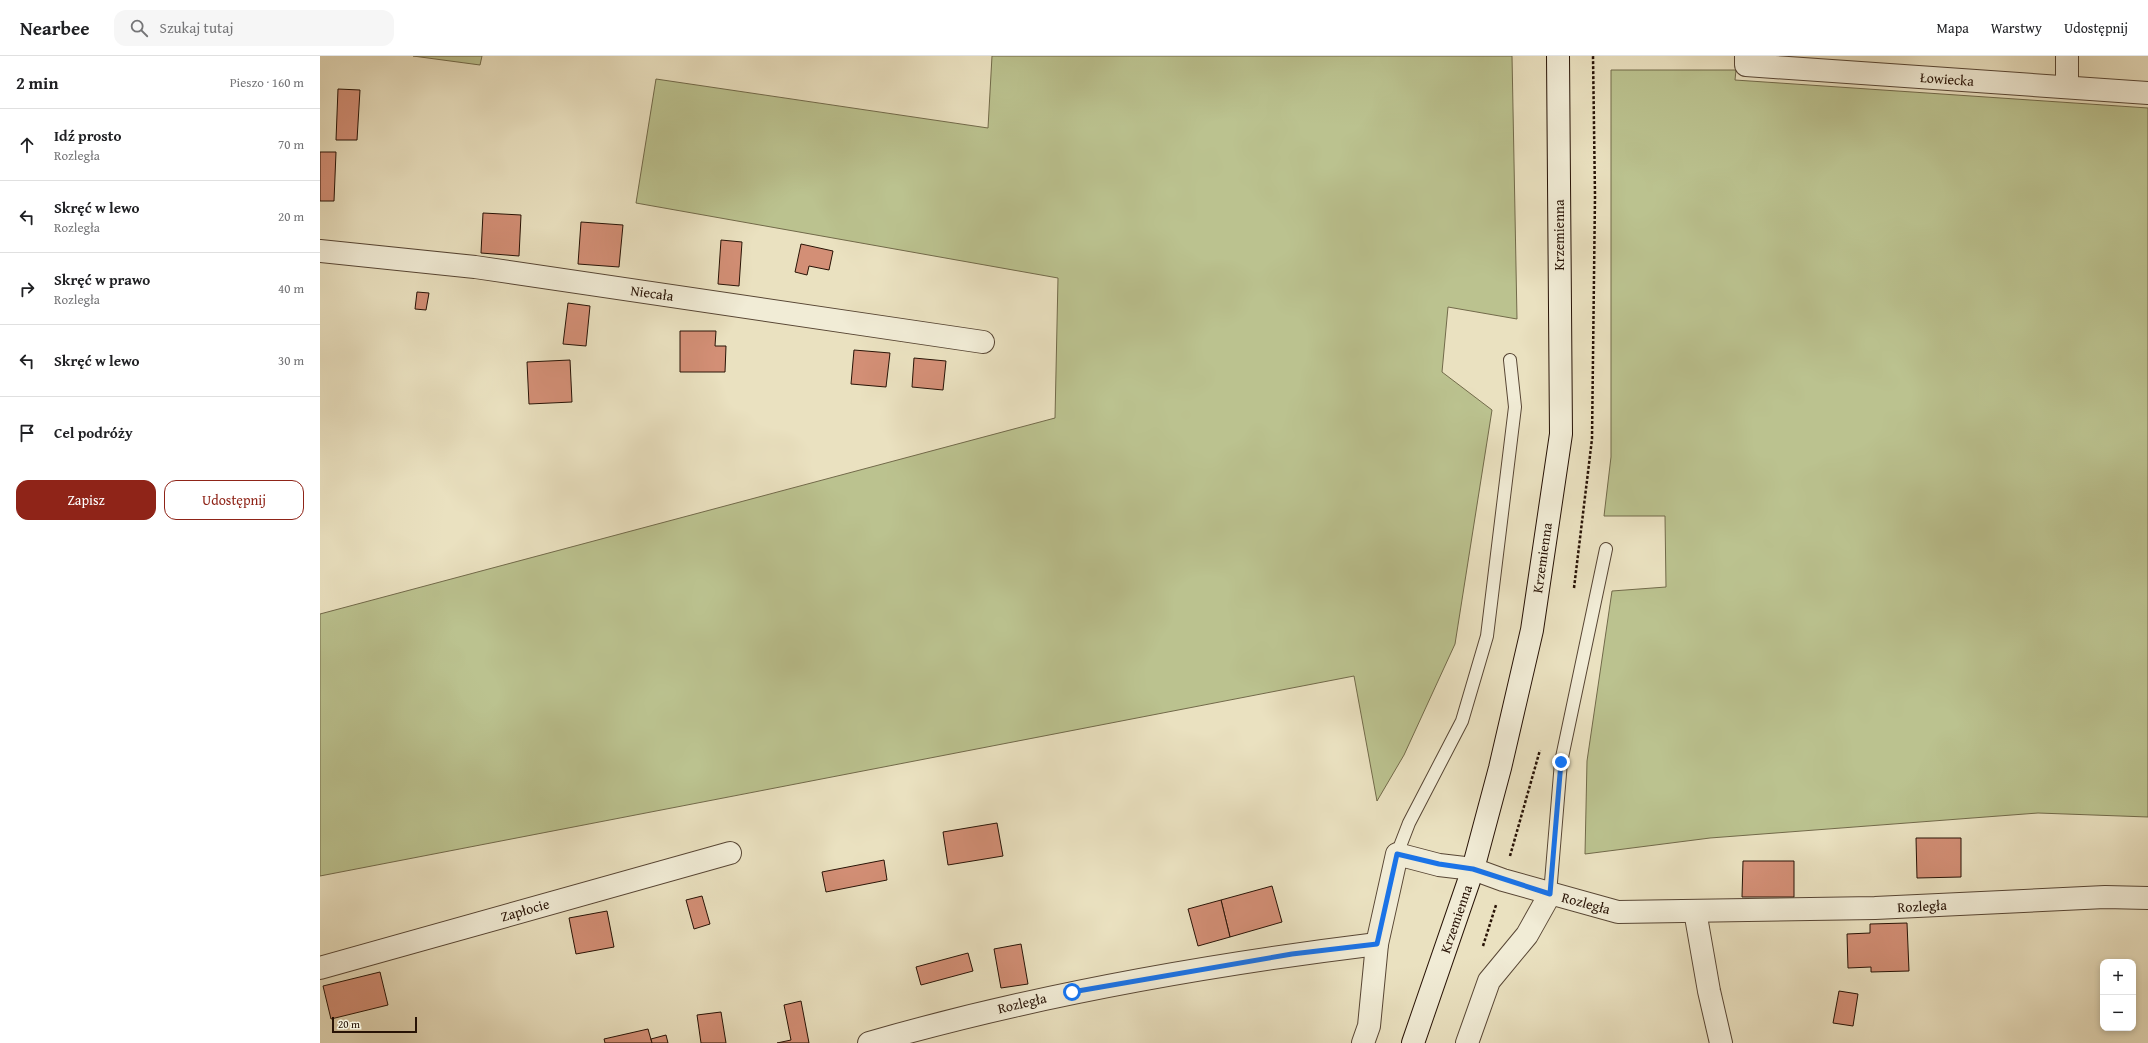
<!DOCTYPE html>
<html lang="pl">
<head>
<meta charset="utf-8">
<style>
  :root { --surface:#fff; --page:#f6f6f6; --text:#202124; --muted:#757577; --line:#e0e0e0; --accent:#8f2418 }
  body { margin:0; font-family:"Gentium Book Plus",serif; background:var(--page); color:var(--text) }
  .controls { position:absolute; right:12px; bottom:12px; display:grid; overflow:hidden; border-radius:8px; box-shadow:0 2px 6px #0003 }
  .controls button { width:36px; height:36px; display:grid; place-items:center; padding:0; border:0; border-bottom:1px solid var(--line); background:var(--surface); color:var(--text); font:20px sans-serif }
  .scale { position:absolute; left:12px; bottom:10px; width:85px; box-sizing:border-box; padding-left:4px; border:2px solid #281306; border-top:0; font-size:11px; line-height:14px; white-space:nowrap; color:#281306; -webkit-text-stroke:3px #f1ecd6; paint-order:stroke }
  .stop { position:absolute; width:12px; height:12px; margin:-9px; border:3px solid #1a73e8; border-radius:50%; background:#fff }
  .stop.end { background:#1a73e8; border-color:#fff; box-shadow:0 1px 4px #0008 }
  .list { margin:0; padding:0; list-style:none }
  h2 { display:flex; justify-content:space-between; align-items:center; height:52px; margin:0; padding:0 16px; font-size:17px }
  h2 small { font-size:13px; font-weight:400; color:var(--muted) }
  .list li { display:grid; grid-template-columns:26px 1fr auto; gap:12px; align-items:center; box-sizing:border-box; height:72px; padding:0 16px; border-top:1px solid var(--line) }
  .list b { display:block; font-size:15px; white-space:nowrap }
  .list p { margin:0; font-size:13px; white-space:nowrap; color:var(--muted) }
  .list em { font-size:13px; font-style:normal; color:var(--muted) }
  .actions { display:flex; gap:8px; padding:12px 16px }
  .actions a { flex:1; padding:9px 0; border:1px solid var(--accent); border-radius:12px; text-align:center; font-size:14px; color:var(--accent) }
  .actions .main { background:var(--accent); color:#fff }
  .icon { flex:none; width:22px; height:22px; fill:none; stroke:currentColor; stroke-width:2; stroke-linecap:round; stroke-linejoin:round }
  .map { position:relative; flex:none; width:1828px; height:987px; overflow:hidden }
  header { display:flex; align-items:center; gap:24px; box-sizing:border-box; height:56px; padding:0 20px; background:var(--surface); border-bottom:1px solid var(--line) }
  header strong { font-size:19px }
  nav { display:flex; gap:22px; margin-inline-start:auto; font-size:14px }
  .search { width:280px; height:36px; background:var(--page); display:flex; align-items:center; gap:10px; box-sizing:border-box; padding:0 14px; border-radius:12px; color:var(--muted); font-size:15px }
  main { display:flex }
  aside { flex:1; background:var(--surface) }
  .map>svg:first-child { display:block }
</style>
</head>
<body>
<header>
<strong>Nearbee</strong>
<div class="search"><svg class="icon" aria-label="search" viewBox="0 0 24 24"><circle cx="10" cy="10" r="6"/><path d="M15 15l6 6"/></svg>Szukaj tutaj</div>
<nav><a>Mapa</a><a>Warstwy</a><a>Udostępnij</a></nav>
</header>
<main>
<aside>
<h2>2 min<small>Pieszo · 160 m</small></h2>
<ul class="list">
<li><svg class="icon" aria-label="ahead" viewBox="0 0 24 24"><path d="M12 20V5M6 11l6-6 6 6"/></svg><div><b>Idź prosto</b><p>Rozległa</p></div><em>70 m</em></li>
<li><svg class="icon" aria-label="left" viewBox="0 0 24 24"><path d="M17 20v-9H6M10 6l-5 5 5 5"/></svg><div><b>Skręć w lewo</b><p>Rozległa</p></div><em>20 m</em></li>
<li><svg class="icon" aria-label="right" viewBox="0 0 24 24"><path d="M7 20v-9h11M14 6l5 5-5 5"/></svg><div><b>Skręć w prawo</b><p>Rozległa</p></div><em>40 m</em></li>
<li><svg class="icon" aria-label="left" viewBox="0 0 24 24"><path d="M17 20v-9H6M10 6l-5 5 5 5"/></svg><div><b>Skręć w lewo</b></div><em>30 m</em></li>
<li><svg class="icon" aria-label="arrive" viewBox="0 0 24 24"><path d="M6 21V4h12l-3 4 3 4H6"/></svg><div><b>Cel podróży</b></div></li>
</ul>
<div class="actions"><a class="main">Zapisz</a><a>Udostępnij</a></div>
</aside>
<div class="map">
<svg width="1828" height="987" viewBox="0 0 1828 987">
  <rect width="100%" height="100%" fill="#eae1c0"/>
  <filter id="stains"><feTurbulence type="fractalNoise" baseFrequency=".005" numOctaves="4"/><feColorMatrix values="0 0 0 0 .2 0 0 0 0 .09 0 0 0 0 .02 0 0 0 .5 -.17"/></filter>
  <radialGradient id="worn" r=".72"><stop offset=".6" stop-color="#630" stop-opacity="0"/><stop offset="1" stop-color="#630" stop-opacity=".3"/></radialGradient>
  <g fill="#bbc28f" stroke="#726a4a">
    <path d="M 93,0 L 162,0 L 160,9 Z"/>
    <path d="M 672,0 L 1192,0 L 1197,263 L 1128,251 L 1122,316 L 1172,354 L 1135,588 L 1084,699 L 1057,745 L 1034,620 L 0,820 L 0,558 L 735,362 L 738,222 L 316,147 L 336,23 L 668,72 Z"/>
    <path d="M 1291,14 L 1416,14 L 1415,24 L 1828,52 L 1828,761 L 1718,757 L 1390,782 L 1265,798 L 1267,705 L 1292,535 L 1346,531 L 1345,460 L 1284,460 L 1291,401 Z"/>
  </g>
  <g fill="#d38f76" stroke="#281306">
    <path d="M 18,33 L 40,34 L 37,84 L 16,84 Z"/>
    <path d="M 0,96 L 16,96 L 14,145 L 0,145 Z"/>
    <path d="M 163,157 L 201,159 L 199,200 L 161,197 Z"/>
    <path d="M 261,166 L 303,169 L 299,211 L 258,208 Z"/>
    <path d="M 401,184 L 422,186 L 419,230 L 398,228 Z"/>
    <path d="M 481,188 L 513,195 L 509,214 L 489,210 L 487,219 L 475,216 Z"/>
    <path d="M 97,236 L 109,237 L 106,254 L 95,253 Z"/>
    <path d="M 248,247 L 270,250 L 266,290 L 243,288 Z"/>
    <path d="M 360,275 L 396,275 L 395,290 L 406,290 L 405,316 L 360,316 Z"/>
    <path d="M 534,294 L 570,297 L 566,331 L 531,328 Z"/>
    <path d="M 594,302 L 626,305 L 623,334 L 592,331 Z"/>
    <path d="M 250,304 L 252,346 L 209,348 L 207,306 Z"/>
    <path d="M 677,767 L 683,800 L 628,809 L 623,776 Z"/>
    <path d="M 1596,782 L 1641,782 L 1641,821 L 1597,822 Z"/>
    <path d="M 564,804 L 567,824 L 506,836 L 502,816 Z"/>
    <path d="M 1423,805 L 1474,805 L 1474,841 L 1422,841 Z"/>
    <path d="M 952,830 L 962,866 L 910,881 L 901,844 Z"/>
    <path d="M 382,840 L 390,868 L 374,873 L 366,844 Z"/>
    <path d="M 901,844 L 910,881 L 878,890 L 868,853 Z"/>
    <path d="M 287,855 L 294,891 L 256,898 L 249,862 Z"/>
    <path d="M 1587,867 L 1589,915 L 1551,916 L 1551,911 L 1528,912 L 1527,878 L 1550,877 L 1550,868 Z"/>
    <path d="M 701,888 L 708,928 L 681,932 L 674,893 Z"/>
    <path d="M 648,897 L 653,915 L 601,929 L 596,911 Z"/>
    <path d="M 60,916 L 68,949 L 11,963 L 3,930 Z"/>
    <path d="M 1519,935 L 1538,938 L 1533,970 L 1513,967 Z"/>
    <path d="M 481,945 L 489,987 L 457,987 L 471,984 L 464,949 Z"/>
    <path d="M 401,956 L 406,987 L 381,987 L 377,959 Z"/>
    <path d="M 328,973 L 332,987 L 285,987 L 284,983 Z"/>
    <path d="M 346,979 L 348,987 L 332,987 L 331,983 Z"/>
  </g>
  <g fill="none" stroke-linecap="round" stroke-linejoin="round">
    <g stroke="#584634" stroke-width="14">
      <g id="lane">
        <path d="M 1077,798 L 1089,767 L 1142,665 L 1167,580 L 1195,351 L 1190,304"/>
        <path d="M 1230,838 L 1241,706 L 1286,493"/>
      </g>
    </g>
    <g stroke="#584634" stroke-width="24">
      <g id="street">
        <path d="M 1426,0 L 1426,9 L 1828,37"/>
        <path d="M 1747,0 L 1747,31"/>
        <path d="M 0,195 L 155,211 L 663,286"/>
        <path d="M 1375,855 L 1389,935 L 1401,987"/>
        <path d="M 0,912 L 410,797"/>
        <path d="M 549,987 C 715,939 886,909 1057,888"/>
        <path d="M 1043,987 L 1049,970 L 1057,888 L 1077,798 L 1119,809 L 1153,813 L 1183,824 L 1298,856 L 1555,852 L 1785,841 L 1828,842"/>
        <path d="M 1147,987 L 1169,925 L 1207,879 L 1230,838"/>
      </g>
    </g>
    <g stroke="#281306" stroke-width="24">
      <path id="secondary" d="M 1093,987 L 1153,813 L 1180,712 L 1212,574 L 1241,378 L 1238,0"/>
    </g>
    <g stroke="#281306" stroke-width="2.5" stroke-dasharray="3 2" stroke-linecap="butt">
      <path d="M 1254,532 L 1272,383 L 1275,140 L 1273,0"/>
      <path d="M 1190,800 L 1220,694"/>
      <path d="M 1163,890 L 1176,849"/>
    </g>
    <use href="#lane" stroke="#f1ecd6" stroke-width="12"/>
    <use href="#street" stroke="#f1ecd6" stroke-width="22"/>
    <use href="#secondary" stroke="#f1ecd6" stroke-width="22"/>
  </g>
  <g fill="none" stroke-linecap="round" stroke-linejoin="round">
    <path stroke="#1a73e8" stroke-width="5" d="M 752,936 L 972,898 L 1057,888 L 1077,798 L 1119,808 L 1153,813 L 1230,838 L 1241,706"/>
  </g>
  <g text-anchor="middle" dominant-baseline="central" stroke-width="3.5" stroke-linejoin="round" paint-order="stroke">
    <g font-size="14" fill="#281306" stroke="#f1ecd6">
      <text transform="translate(1627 23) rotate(4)">Łowiecka</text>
      <text transform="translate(1239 179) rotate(-90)">Krzemienna</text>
      <text transform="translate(332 237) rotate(8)">Niecała</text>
      <text transform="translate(1222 502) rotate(-82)">Krzemienna</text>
      <text transform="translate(1266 847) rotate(15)">Rozległa</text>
      <text transform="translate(1602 850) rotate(-3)">Rozległa</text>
      <text transform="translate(205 854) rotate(-16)">Zapłocie</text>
      <text transform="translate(1136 863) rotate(-71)">Krzemienna</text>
      <text transform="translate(702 947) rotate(-13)">Rozległa</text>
    </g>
  </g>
  <rect width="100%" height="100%" filter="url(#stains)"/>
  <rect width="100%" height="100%" fill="url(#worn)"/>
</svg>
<div class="controls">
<button>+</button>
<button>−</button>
</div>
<div class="scale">20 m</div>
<div class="stop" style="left:752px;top:936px"></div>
<div class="stop end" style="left:1241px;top:706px"></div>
</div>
</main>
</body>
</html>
